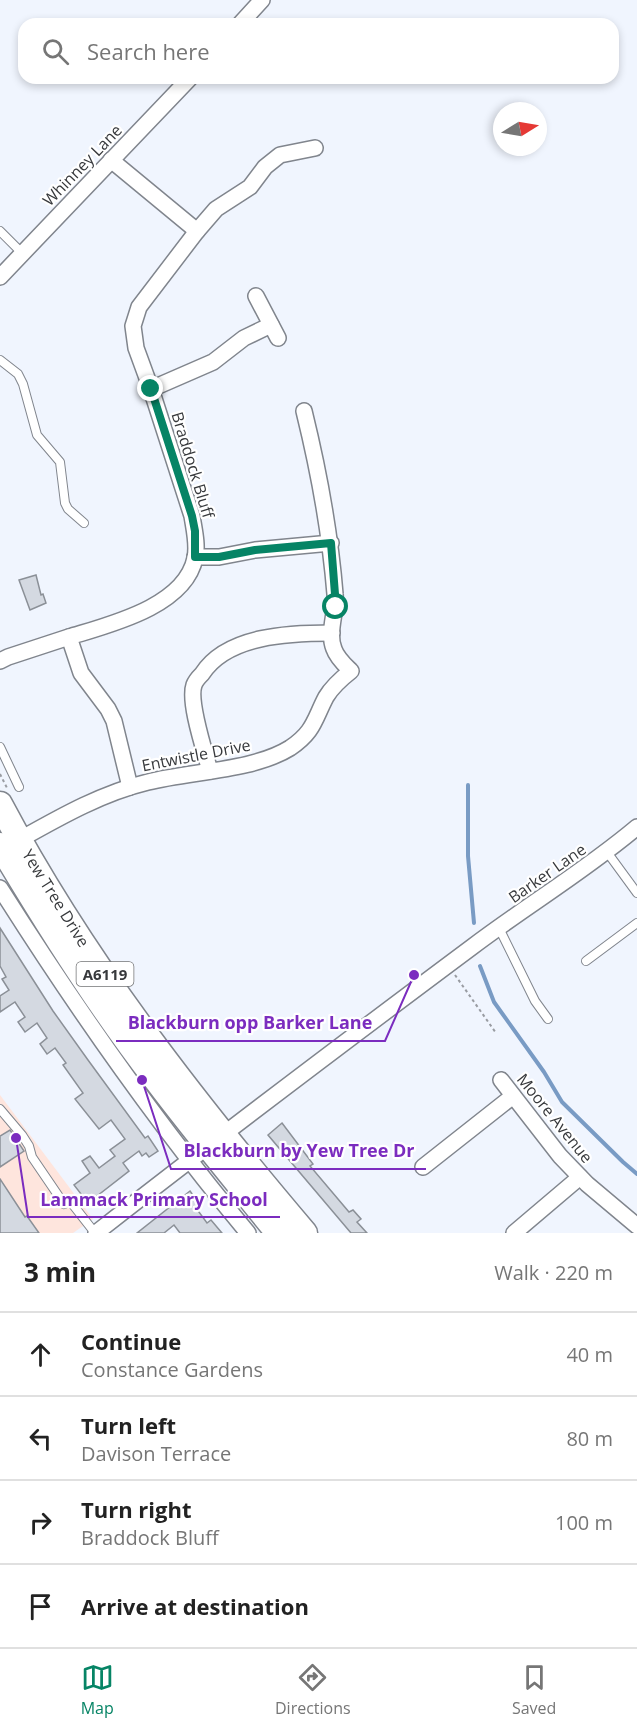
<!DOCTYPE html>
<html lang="en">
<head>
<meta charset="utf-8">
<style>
  :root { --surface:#fff; --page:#f2f2f2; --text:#222; --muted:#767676; --line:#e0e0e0; --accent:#068465 }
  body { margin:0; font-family:"Open Sans",sans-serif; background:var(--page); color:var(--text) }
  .compass { position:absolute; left:493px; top:102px; width:54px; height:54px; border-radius:50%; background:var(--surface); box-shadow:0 3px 9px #0003; rotate:79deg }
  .stop { position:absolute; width:18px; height:18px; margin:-14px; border:4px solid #068465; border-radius:50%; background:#fff }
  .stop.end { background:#068465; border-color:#fff; box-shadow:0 2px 6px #0008 }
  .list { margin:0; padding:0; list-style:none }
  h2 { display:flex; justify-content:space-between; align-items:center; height:78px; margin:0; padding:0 24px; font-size:26px }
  h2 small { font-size:20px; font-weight:400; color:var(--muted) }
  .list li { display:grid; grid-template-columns:39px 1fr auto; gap:18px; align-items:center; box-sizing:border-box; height:84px; padding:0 24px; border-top:2px solid var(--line) }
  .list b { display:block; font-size:22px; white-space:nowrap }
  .list p { margin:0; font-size:20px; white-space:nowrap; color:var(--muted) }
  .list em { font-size:20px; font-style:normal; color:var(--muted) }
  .icon { flex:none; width:33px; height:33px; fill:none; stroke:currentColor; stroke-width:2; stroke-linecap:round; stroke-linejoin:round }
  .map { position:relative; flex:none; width:637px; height:1233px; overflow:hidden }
  .search { position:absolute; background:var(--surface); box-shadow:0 3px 9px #0003; left:18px; right:18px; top:18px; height:66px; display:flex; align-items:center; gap:15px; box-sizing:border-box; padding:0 21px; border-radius:18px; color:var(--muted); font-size:22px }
  .sheet { height:414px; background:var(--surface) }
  nav { display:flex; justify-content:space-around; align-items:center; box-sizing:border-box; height:84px; border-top:2px solid var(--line); background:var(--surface); font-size:16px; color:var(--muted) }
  nav a { display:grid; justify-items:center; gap:3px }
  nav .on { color:var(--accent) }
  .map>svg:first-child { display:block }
</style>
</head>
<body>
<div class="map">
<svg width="637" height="1233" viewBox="0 0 637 1233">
  <rect width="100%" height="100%" fill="#f0f5fe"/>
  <path fill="#fee5dd" d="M 0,1095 L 93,1219 L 73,1233 L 0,1233 Z"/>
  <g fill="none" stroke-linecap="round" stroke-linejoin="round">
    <g stroke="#799bc4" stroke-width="4">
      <path d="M 468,785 L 468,856 L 474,923"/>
      <path d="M 480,966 L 494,1002 L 544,1072 L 562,1102 L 623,1162 L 637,1174"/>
    </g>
  </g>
  <g fill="#d4d9e1" stroke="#8b9097" stroke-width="1.5">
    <path d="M 36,575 L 41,595 L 43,594 L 46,603 L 30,610 L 19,580 Z"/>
    <path d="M 0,928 L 53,1011 L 88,1060 L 145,1138 L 148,1136 L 158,1151 L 149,1157 L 146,1153 L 142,1156 L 139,1151 L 123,1163 L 129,1171 L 88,1203 L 74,1185 L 90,1173 L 82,1161 L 90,1156 L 99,1168 L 115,1156 L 110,1150 L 125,1139 L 111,1120 L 99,1129 L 75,1099 L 83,1093 L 63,1065 L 66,1063 L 55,1048 L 47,1054 L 40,1044 L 47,1038 L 37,1023 L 25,1032 L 18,1022 L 25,1017 L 15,1002 L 0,1012 L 0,996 L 9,990 L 2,979 L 6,977 L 0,966 Z"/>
    <path d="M 282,1123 L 313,1164 L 310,1166 L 349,1212 L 353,1210 L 361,1219 L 357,1222 L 367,1233 L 351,1233 L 268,1135 Z"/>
    <path d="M 10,1130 L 24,1151 L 0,1167 L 0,1136 Z"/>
    <path d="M 0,1179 L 25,1217 L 27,1216 L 39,1233 L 0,1233 Z"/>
    <path d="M 190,1191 L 200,1205 L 196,1208 L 207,1223 L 211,1220 L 222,1233 L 180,1233 L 174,1225 L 164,1233 L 137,1233 Z"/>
  </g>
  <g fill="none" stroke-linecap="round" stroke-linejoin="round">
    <g stroke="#80858d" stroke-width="10">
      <g id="service">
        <path d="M 0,231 L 22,253"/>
        <path d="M 0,360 L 18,374 L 23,384 L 37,435 L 60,462 L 65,503 L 68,509 L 84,523"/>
        <path d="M 0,747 L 19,787"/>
        <path d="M 607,852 L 637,893"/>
        <path d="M 499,928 L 535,1001 L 548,1019"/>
        <path d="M 586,961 L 637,923"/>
        <path d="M 0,1109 L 22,1135 L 29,1146 L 32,1157 L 64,1204 L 70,1201 L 95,1233"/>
      </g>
    </g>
    <g stroke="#80858d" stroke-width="18">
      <g id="minor">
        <path d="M 240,24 L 262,0"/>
        <path d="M 111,160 L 197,231 L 216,209 L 250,187 L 265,167 L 280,155 L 315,148"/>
        <path d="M 0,277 L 190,78"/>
        <path d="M 256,296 L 278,338"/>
        <path d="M 151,389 L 213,362 L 244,338 L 271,325"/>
        <path d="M 195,557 L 219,557 L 255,550 L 331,543"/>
        <path d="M 0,661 L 8,657 L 69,637"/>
        <path d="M 210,771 C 205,752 188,702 194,685 C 195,682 199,677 202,674 C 227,635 290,633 332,633"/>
        <path d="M 130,787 L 114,721 L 108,709 L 81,673 L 69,637 C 108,625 185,607 195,558 C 198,545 194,529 192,516 L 151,389 L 136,348 L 133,326 L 139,307 L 197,231"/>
        <path d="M 19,840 C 60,817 102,793 148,782 C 191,771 253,771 290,748 C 314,732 314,720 326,697 C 332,687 342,678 351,671 C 345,665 337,658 334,649 C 327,632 337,612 335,594 C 330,532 319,472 304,411"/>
        <path d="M 0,888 C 76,1008 157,1124 248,1233"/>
        <path d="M 501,1080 L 560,1156 L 587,1184 L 637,1226"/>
        <path d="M 423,1167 L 513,1096"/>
        <path d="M 96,1233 C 220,1136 346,1041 472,947 C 526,906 585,871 637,827"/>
        <path d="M 514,1233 L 580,1177"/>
      </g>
    </g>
    <g stroke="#80858d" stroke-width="27">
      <g id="trunk">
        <path d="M 0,804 C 82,959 192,1100 305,1233"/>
        <path d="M 0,845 C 48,926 99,1006 156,1080 C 195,1132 237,1182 278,1233"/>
      </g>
    </g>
    <g stroke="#999ca2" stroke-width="2" stroke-dasharray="3 3" stroke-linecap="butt">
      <path d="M 0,774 L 7,788"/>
      <path d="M 455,975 L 496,1033"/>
    </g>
    <use href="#service" stroke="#fff" stroke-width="8"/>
    <use href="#minor" stroke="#fff" stroke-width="15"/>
    <use href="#trunk" stroke="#fff" stroke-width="24"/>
  </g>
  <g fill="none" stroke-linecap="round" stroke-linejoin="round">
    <path stroke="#068465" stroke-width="8" d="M 151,389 L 192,516 L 195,531 L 195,557 L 219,557 L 255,550 L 331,543 L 336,607"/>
  </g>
  <g text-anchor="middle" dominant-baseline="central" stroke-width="4.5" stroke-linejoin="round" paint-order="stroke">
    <rect fill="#fff" stroke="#737476" stroke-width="1.5" x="76.5" y="962" width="57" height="24" rx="4.5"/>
    <g font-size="15" font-weight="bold" fill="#37393c">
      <text x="105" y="974">A6119</text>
    </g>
    <g font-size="16" fill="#37393c" stroke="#fff">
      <text transform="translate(82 165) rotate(-46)">Whinney Lane</text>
      <text transform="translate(193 465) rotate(73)">Braddock Bluff</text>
      <text transform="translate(196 755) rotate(-11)">Entwistle Drive</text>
      <text transform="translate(547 873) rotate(-35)">Barker Lane</text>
      <text transform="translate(56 898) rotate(58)">Yew Tree Drive</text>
      <text transform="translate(555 1118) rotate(51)">Moore Avenue</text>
    </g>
  </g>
  <path fill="none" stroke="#7b2cbf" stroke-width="2" d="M414 975L385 1041H116M142 1080L171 1169H426M16 1138L28 1217H280"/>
  <g fill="#7b2cbf" stroke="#fff" stroke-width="2">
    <circle cx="414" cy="975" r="6"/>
    <circle cx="142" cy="1080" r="6"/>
    <circle cx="16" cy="1138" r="6"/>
  </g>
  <g font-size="18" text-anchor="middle" font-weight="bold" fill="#7b2cbf" stroke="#fff" stroke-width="4.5" stroke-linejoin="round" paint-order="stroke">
    <text x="250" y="1029">Blackburn opp Barker Lane</text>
    <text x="299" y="1157">Blackburn by Yew Tree Dr</text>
    <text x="154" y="1206">Lammack Primary School</text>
  </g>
</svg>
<svg class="compass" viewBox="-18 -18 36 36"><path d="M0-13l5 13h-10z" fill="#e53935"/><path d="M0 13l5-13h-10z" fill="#767676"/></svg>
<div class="stop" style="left:336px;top:607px"></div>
<div class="stop end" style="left:151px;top:389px"></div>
<div class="search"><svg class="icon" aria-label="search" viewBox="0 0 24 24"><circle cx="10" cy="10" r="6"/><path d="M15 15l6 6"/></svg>Search here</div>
</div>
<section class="sheet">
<h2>3 min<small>Walk · 220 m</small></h2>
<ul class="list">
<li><svg class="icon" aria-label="ahead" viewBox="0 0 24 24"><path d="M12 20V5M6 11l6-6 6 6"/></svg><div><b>Continue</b><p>Constance Gardens</p></div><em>40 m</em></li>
<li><svg class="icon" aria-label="left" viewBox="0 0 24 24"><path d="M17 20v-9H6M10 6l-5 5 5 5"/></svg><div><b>Turn left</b><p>Davison Terrace</p></div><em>80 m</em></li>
<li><svg class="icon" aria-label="right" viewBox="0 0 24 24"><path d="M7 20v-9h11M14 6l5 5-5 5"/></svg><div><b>Turn right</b><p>Braddock Bluff</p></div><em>100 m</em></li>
<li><svg class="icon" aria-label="arrive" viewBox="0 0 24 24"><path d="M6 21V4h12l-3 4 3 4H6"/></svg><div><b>Arrive at destination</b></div></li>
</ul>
</section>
<nav>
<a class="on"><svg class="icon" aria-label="map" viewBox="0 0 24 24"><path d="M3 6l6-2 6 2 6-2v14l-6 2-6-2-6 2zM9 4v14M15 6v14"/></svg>Map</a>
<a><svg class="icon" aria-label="directions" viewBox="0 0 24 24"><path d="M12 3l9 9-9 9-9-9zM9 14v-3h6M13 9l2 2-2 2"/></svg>Directions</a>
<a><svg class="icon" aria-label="saved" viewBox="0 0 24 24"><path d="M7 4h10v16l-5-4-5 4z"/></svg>Saved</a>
</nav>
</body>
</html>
